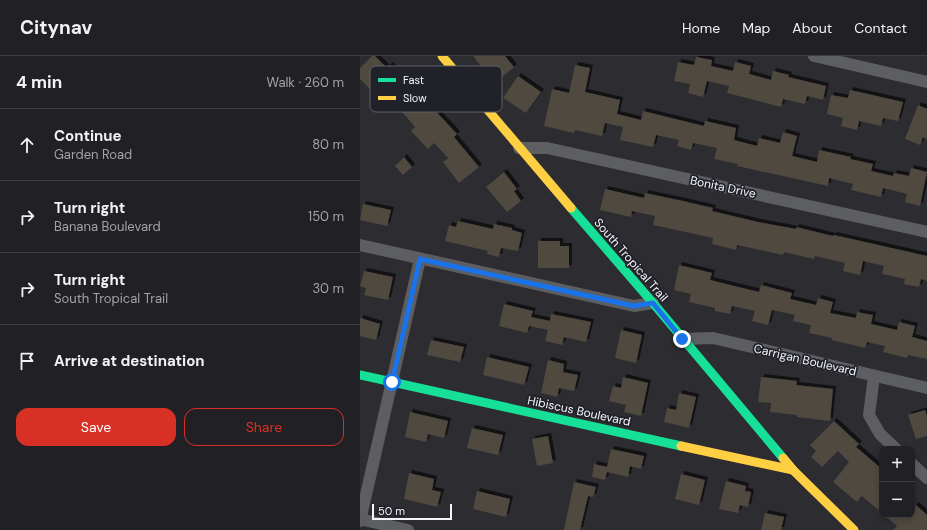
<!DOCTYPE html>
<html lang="en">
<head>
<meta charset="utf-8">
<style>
  :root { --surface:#212125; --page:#29292d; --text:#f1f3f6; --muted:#a2a3a7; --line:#3e3e42; --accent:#d93025 }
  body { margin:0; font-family:"DM Sans",sans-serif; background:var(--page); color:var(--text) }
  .controls { position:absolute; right:12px; bottom:12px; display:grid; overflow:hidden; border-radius:8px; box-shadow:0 2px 6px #0003 }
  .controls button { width:36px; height:36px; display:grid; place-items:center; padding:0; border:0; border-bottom:1px solid var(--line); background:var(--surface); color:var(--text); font:20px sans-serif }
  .scale { position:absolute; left:12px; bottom:10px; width:80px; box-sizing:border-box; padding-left:4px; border:2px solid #f4f5fa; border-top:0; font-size:11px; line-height:14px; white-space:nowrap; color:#f4f5fa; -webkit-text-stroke:3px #202129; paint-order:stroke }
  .stop { position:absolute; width:12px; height:12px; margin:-9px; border:3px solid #1a73e8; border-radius:50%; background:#fff }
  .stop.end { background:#1a73e8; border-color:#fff; box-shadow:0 1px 4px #0008 }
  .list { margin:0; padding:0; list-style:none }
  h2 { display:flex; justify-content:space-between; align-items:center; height:52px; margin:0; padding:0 16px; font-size:17px }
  h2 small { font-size:13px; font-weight:400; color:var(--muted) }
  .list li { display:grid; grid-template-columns:26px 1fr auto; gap:12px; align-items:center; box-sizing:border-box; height:72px; padding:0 16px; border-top:1px solid var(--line) }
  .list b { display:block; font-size:15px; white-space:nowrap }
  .list p { margin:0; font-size:13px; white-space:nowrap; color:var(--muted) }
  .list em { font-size:13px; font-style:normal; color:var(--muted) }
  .actions { display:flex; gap:8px; padding:12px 16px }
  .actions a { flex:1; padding:9px 0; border:1px solid var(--accent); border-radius:12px; text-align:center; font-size:14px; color:var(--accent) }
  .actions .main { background:var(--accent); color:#fff }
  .icon { flex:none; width:22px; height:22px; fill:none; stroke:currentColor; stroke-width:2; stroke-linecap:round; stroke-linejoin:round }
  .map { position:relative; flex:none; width:567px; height:474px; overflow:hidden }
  header { display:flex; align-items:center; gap:24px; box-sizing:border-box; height:56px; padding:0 20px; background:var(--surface); border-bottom:1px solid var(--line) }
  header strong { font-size:19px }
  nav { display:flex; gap:22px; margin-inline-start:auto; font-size:14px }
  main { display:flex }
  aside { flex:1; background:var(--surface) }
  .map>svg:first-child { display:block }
</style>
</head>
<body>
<header>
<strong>Citynav</strong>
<nav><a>Home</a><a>Map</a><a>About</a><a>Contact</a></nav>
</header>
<main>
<aside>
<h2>4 min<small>Walk · 260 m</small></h2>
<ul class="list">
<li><svg class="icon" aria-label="ahead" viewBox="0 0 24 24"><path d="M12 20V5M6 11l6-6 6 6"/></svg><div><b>Continue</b><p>Garden Road</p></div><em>80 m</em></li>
<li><svg class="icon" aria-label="right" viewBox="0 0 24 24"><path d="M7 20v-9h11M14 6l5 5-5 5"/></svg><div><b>Turn right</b><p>Banana Boulevard</p></div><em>150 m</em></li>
<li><svg class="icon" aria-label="right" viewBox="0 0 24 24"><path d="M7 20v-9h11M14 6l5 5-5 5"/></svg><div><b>Turn right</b><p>South Tropical Trail</p></div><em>30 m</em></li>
<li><svg class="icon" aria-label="arrive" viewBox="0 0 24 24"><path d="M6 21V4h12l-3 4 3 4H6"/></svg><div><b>Arrive at destination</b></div></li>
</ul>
<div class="actions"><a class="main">Save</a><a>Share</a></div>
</aside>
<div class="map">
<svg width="567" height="474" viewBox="0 0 567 474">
  <defs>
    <filter id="shadow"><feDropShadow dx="3" dy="-3" stdDeviation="0" flood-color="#0009"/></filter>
  </defs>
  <rect width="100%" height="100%" fill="#2c2c31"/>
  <g fill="#4f4840" filter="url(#shadow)">
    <path d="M 12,0 L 15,0 L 27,12 L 30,9 L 48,28 L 53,24 L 72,47 L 70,49 L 97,78 L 94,81 L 119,111 L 99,127 L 83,106 L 88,102 L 74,87 L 68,93 L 51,75 L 55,71 L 25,36 L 19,42 L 0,23 L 0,12 Z"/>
    <path d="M 113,0 L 145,0 L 154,11 L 135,27 Z"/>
    <path d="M 336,1 L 352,4 L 351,10 L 373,15 L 375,6 L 391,10 L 389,18 L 411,24 L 413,15 L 429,19 L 428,21 L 466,30 L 463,44 L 447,40 L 445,48 L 423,43 L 421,51 L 367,37 L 369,30 L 347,25 L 343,41 L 328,37 L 330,28 L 314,25 L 318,6 L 334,9 Z"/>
    <path d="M 215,9 L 230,12 L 225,36 L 260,44 L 257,58 L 281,64 L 283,55 L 344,70 L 345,65 L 376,72 L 374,84 L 397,90 L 399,82 L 420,87 L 423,76 L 437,80 L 432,100 L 457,106 L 459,94 L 491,101 L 490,103 L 513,108 L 511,115 L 533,120 L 534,117 L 549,120 L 551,112 L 567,116 L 560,150 L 545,146 L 547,138 L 523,132 L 521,141 L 491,134 L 493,128 L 469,122 L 468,130 L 377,110 L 378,108 L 354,103 L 357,92 L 333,87 L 331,94 L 317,90 L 319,84 L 296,79 L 293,91 L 260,84 L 263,71 L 245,67 L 242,80 L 215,74 L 214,77 L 184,70 L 192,33 L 209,37 Z"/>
    <path d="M 158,20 L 181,36 L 166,57 L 143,42 Z"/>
    <path d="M 490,34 L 543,46 L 538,65 L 523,62 L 521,70 L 499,65 L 497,74 L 481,70 L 483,62 L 467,58 L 471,39 L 488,42 Z"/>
    <path d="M 558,49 L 567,53 L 567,83 L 563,81 L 560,89 L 545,83 Z"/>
    <path d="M 44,101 L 52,111 L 43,119 L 35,110 Z"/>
    <path d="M 144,116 L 157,133 L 154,135 L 161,145 L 147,156 L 126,131 Z"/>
    <path d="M 245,133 L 284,142 L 285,137 L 323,145 L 353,152 L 352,155 L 398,166 L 436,173 L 436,171 L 473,180 L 474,179 L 567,200 L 567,225 L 561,223 L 559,231 L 544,228 L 545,223 L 522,218 L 524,210 L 503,205 L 500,219 L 483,215 L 485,207 L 455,200 L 454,203 L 424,196 L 423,199 L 377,189 L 376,194 L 352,188 L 353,182 L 293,169 L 295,160 L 272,155 L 271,161 L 240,154 Z"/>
    <path d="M 3,148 L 31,154 L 27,170 L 0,164 Z"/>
    <path d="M 98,165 L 133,173 L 134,168 L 152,172 L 152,174 L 162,177 L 158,195 L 141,192 L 139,201 L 127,198 L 128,195 L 85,185 L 89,169 L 96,171 Z"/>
    <path d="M 178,185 L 200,185 L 200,190 L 209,190 L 209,212 L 178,212 Z"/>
    <path d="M 319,209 L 352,217 L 350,224 L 399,236 L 401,229 L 432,237 L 430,243 L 456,249 L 458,242 L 473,246 L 470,257 L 496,262 L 497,256 L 513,259 L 511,268 L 537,274 L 539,266 L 555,270 L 552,281 L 567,285 L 567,303 L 548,299 L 547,302 L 523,296 L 525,290 L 507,286 L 505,292 L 472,284 L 472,282 L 449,277 L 451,269 L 433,265 L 435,259 L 412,254 L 408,269 L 392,265 L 395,255 L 372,250 L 370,258 L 355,255 L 355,252 L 329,246 L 331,238 L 314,234 Z"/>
    <path d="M 4,215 L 33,221 L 28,244 L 4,239 L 6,232 L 0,230 Z"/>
    <path d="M 144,248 L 173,255 L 171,261 L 190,265 L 191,258 L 231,266 L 226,286 L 204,281 L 202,289 L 185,285 L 188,274 L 169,270 L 167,277 L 139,270 Z"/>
    <path d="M 0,262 L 20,268 L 16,284 L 0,280 Z"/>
    <path d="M 261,274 L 282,279 L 276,307 L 255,302 Z"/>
    <path d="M 71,284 L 104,291 L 100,306 L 67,299 Z"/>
    <path d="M 127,301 L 169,311 L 164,329 L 123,319 Z"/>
    <path d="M 188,304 L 204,308 L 203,316 L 218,319 L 214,335 L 199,332 L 197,341 L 181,337 Z"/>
    <path d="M 263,321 L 288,327 L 281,360 L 264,356 L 266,349 L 249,345 L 253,330 L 261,332 Z"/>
    <path d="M 401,321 L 437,325 L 436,329 L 473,333 L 470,365 L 437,361 L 437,359 L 410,356 L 411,347 L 398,346 Z"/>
    <path d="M 319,337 L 336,341 L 329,372 L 304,366 L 307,352 L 316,354 Z"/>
    <path d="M 565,354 L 567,360 L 567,380 L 556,383 L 548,359 Z"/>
    <path d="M 50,356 L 88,365 L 84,382 L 68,378 L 66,386 L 45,381 Z"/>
    <path d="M 474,365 L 499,388 L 496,391 L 522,413 L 522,457 L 502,440 L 497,446 L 473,426 L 489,406 L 478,395 L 462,411 L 451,401 L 456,395 L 450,389 Z"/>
    <path d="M 112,372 L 143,379 L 138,399 L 107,392 Z"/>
    <path d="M 188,380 L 193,407 L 177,410 L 172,383 Z"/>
    <path d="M 251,393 L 284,400 L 281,413 L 270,410 L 268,421 L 247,416 L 245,424 L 232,421 L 234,408 L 247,411 Z"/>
    <path d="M 49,417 L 74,423 L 72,434 L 81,436 L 77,451 L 44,443 Z"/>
    <path d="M 321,418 L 345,424 L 339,449 L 315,443 Z"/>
    <path d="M 366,425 L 386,430 L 385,435 L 391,436 L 388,451 L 380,449 L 378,457 L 359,453 Z"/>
    <path d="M 214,426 L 236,431 L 233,441 L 228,440 L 220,474 L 204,474 Z"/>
    <path d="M 117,435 L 150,443 L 146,461 L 113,453 Z"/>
    <path d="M 556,449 L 567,459 L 567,474 L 533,474 L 537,470 L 524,459 L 552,459 L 552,453 Z"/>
    <path d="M 405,457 L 424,461 L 421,474 L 401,474 Z"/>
  </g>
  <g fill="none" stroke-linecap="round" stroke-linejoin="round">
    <g stroke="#5d5e61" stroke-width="12">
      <path d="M 454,0 L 567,26"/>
      <path d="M 159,92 L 187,92 L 567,176"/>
      <path d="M 0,189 L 274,250 L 293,247"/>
      <path d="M 322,283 L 353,282 L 567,332"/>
      <path d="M 514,320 L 509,359 L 520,378 L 536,393"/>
      <path d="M 552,408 L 567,422"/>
      <path d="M 0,463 L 48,474"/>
      <path d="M 0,465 L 60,203"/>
    </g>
    <g stroke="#16e098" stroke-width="9">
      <path d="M 211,152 L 293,247 L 423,402"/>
      <path d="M 0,319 L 321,390"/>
    </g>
    <g stroke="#ffcf43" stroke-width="9">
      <path d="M 82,0 L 211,152"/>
      <path d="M 321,390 L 433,414"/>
      <path d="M 423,402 L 433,414 L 494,474"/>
    </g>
  </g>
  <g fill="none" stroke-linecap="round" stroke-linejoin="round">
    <path stroke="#1a73e8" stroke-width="5" d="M 32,326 L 60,203 L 274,250 L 293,247 L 322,283"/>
  </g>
  <g text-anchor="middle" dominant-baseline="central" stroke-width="3.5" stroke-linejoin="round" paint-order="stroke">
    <g font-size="12" fill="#f4f5fa" stroke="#202129">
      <text transform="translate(363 131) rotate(12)">Bonita Drive</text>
      <text transform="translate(271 204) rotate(49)">South Tropical Trail</text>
      <text transform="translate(445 304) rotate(13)">Carrigan Boulevard</text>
      <text transform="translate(219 355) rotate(12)">Hibiscus Boulevard</text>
    </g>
  </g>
  <rect x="10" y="10" width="132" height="46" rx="6" fill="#202129" stroke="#606168" stroke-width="1"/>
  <rect x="18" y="22" width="18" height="4" fill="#16e098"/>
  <rect x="18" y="40" width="18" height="4" fill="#ffcf43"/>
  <g font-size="11" fill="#f4f5fa">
    <text x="43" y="28">Fast</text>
    <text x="43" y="46">Slow</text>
  </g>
</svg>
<div class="controls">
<button>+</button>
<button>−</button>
</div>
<div class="scale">50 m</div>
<div class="stop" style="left:32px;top:326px"></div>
<div class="stop end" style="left:322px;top:283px"></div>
</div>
</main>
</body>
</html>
